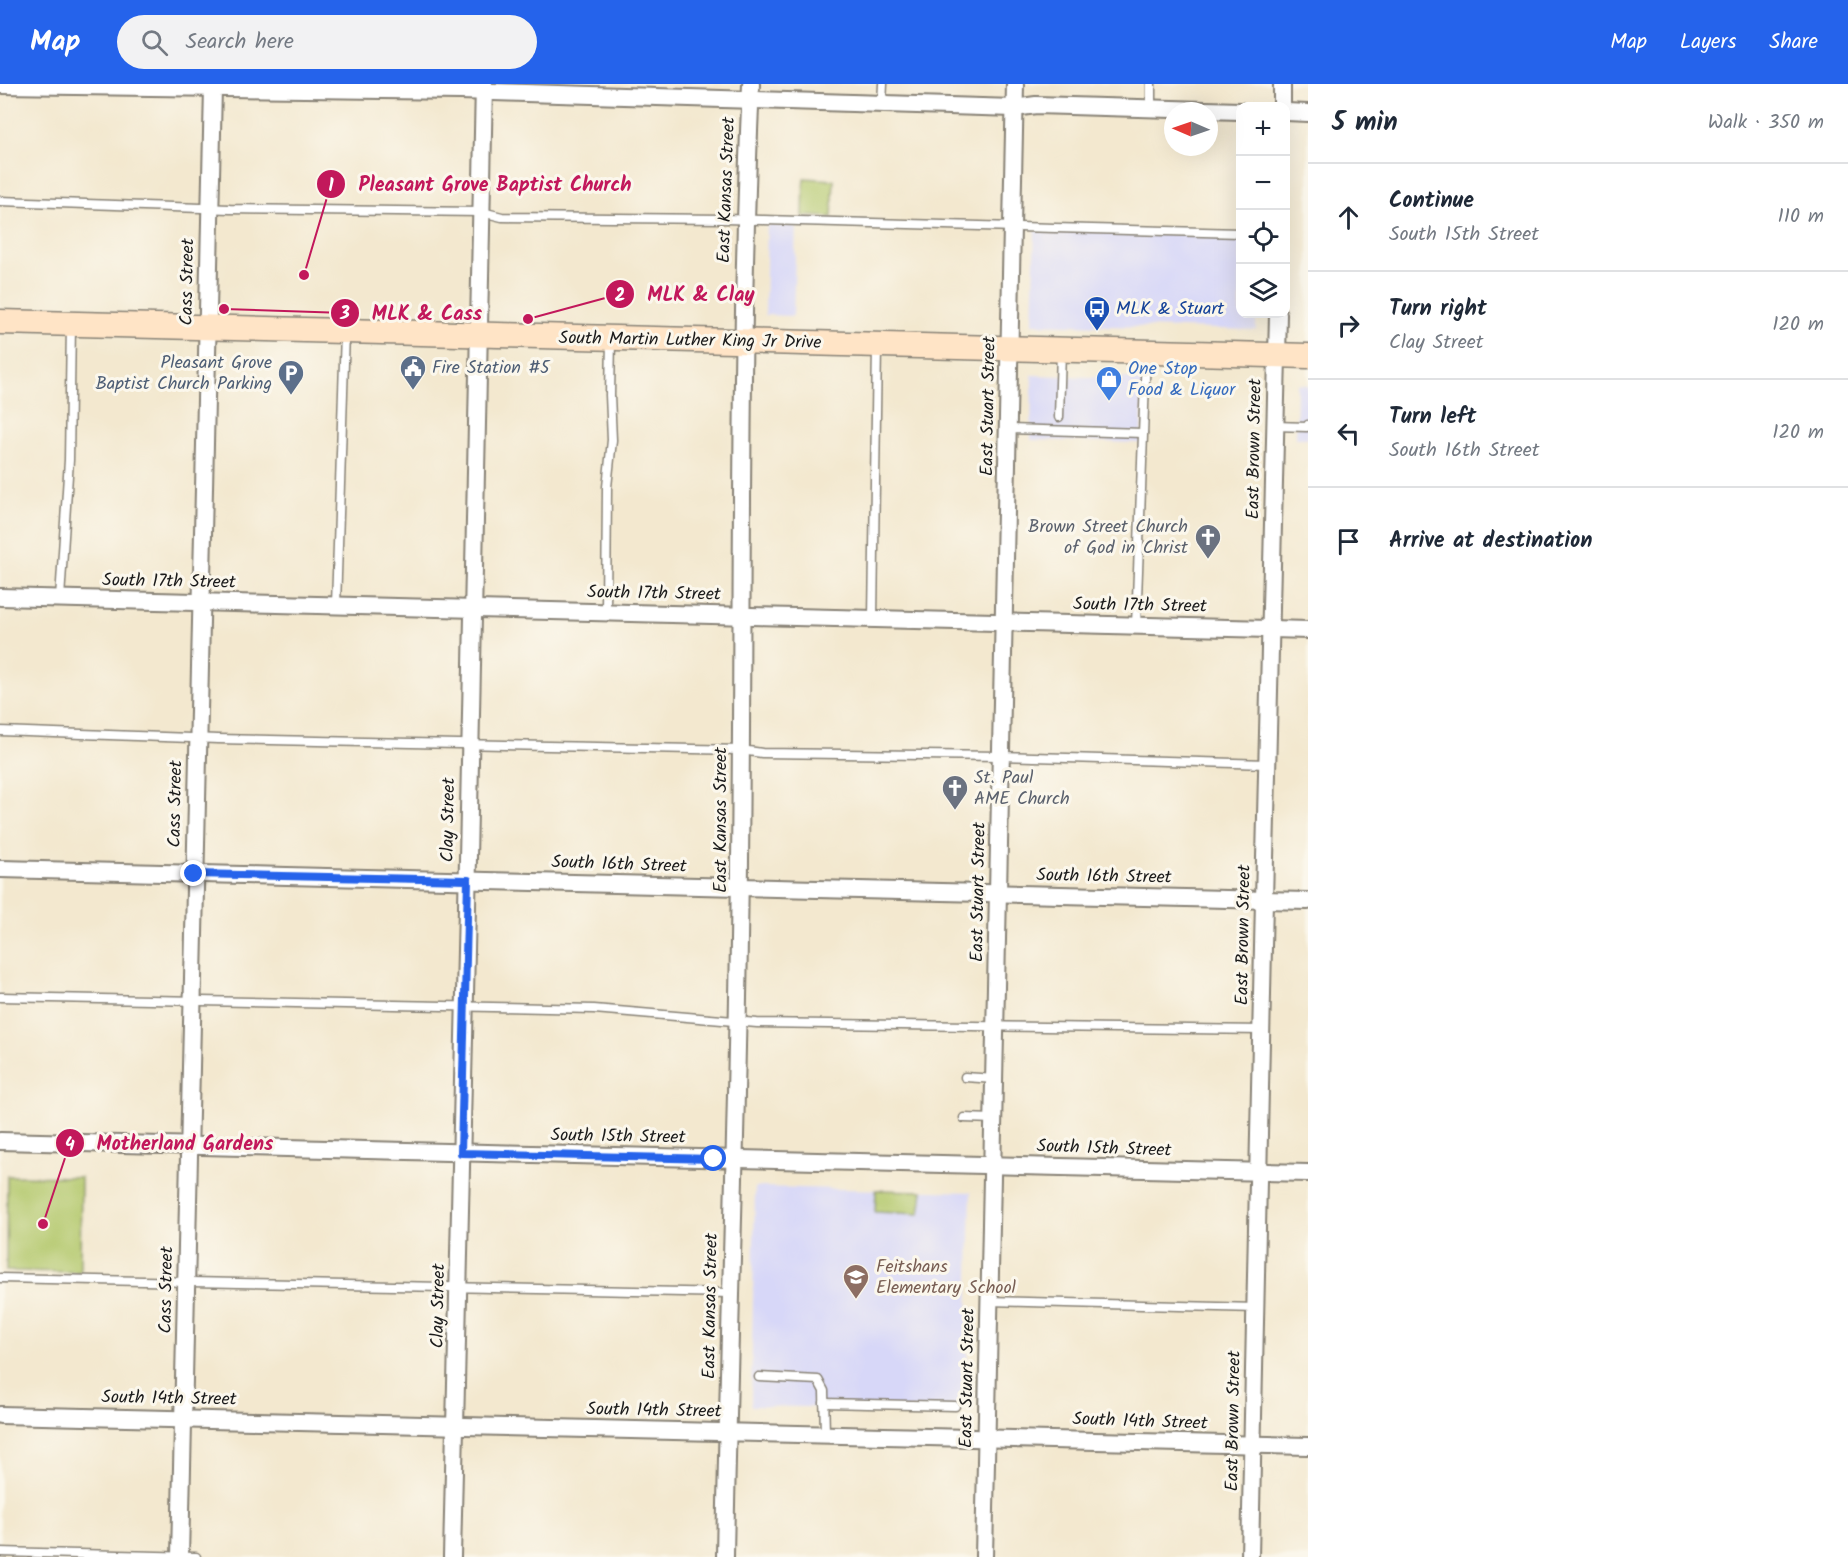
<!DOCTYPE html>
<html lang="en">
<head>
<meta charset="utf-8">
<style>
  :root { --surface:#fff; --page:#f2f2f3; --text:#1f2937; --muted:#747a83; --line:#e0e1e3; --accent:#2563eb }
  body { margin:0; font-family:Kalam,sans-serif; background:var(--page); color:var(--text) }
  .controls { position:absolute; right:18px; top:18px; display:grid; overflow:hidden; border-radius:12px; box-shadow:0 6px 24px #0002 }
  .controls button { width:54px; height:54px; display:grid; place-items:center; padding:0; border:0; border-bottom:2px solid var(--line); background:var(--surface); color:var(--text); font:30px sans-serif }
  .compass { position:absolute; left:1164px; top:18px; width:54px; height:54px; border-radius:50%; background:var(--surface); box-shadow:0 6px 24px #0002; rotate:272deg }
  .stop { position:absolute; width:18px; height:18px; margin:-14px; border:4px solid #2563eb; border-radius:50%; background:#fff }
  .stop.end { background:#2563eb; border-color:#fff; box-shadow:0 2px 6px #0008 }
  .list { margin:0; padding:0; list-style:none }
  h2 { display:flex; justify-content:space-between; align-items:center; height:78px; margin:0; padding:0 24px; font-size:26px }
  h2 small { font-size:20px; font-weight:400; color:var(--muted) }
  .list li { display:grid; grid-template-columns:39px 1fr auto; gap:18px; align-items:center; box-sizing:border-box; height:108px; padding:0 24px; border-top:2px solid var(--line) }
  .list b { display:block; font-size:22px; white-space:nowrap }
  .list p { margin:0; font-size:20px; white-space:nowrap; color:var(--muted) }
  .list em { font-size:20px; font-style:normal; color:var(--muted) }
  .icon { flex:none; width:33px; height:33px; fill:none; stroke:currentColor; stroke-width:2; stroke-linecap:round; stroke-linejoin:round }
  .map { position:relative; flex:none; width:1308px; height:1473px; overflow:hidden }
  header { display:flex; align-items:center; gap:36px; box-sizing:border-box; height:84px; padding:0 30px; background:var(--accent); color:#fff }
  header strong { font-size:28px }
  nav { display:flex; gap:33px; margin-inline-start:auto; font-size:21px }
  .search { width:420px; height:54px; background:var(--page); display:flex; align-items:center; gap:15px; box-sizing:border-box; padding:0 21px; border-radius:33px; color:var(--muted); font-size:22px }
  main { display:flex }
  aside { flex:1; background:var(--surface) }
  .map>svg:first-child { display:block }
</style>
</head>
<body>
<header>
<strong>Map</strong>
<div class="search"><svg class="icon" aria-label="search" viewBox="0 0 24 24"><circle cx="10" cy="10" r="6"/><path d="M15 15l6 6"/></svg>Search here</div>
<nav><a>Map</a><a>Layers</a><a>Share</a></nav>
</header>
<main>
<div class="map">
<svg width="1308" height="1473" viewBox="0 0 1308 1473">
  <rect width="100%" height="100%" fill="#fbf7ec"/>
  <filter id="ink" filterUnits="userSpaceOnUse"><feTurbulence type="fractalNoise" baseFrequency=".0167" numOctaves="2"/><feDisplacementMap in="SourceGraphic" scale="12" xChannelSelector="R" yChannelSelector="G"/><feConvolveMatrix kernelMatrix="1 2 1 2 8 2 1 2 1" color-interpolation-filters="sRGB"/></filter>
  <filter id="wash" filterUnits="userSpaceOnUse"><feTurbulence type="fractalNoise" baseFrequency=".008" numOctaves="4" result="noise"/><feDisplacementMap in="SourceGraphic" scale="24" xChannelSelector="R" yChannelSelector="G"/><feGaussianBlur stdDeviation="1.35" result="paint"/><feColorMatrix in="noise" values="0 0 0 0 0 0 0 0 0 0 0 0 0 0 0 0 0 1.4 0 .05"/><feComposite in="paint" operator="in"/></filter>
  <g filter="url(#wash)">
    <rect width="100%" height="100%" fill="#f3e8cf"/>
    <g fill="#d7d7f8">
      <path d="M 767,141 L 796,141 L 793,232 L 765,231 Z"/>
      <path d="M 1035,146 L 1240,151 L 1240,230 L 1256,230 L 1256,246 L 1032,240 Z"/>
      <path d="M 1032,291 L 1143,295 L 1141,359 L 1031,356 Z"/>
      <path d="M 1297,300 L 1308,301 L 1308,354 L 1296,354 Z"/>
      <path d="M 755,1103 L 971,1108 L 966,1326 L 751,1322 Z"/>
    </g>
    <g fill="#b3c86c" stroke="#687244" stroke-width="1.5">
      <path d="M 804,94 L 834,96 L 832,133 L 803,132 Z"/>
      <path d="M 7,1092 L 81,1093 L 80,1188 L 6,1187 Z"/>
      <path d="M 876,1106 L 923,1107 L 920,1130 L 875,1128 Z"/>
    </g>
  </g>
  <g filter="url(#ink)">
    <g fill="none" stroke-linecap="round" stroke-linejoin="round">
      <g stroke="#888276" stroke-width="11">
        <g id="lane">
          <path d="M 882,20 L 883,0"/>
          <path d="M 1151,24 L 1151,0"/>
          <path d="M 0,117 L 230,125 L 482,128 L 502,133 L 725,135 L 1240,149"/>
          <path d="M 1059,333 L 1061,267"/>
          <path d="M 1275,342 L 1307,343 L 1308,341"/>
          <path d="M 1009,345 L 1143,349"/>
          <path d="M 60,514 L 69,376 L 71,240"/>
          <path d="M 336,521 L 345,248"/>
          <path d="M 606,528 L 607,403 L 612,356 L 610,311 L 611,255"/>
          <path d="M 873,534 L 877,262"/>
          <path d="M 1136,542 L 1146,269"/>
          <path d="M 0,647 L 218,655 L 741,666 L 762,669 L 1001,672 L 1267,680"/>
          <path d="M 0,913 L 594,925 L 757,939 L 1262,946"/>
          <path d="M 965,993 L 995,995"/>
          <path d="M 964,1034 L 994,1035"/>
          <path d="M 0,1194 L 731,1209"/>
          <path d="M 989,1217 L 1256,1224"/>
          <path d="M 759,1293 L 818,1296 L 824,1307 L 825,1350"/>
          <path d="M 824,1319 L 955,1322"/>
          <path d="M 0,1468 L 196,1473"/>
        </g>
      </g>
      <g stroke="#888276" stroke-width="20">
        <g id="street">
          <path d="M 0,1 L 460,7 L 1014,24 L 1036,21 L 1240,27"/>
          <path d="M 1282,22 L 1282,0"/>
          <path d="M 1286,28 L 1308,29"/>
          <path d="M 0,513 L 1308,546"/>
          <path d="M 0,785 L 1308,817"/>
          <path d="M 0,1057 L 1308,1089"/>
          <path d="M 0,1331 L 1308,1362"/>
          <path d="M 180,1473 L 213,4"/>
          <path d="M 452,1473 L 467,823 L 484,0"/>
          <path d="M 725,1473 C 729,1241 738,1009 740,777 C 743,518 739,259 751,0"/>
          <path d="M 984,1473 L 1015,0"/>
          <path d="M 1250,1473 L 1264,816 L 1278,230"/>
        </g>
      </g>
      <g stroke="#888276" stroke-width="27">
        <path id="secondary" d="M 0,238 L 1308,272"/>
      </g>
      <use href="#lane" stroke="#fff" stroke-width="8"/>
      <use href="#street" stroke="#fff" stroke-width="16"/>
      <use href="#secondary" stroke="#ffe4c6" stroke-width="24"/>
    </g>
  </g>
  <g fill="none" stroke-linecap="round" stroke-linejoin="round" filter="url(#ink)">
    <path stroke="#2563eb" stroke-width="8" d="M 194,790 L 468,796 L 461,1069 L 714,1075"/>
  </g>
  <defs>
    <g id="bus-pin" transform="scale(1.35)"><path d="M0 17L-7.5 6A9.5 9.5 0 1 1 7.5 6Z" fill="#1a4fb4" stroke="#fbf7ec"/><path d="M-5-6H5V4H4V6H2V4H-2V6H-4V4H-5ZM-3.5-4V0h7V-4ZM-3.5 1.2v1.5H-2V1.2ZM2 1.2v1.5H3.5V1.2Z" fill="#fff"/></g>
    <g id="civic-pin" transform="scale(1.35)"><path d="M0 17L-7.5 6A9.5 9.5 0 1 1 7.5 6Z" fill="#5c6f8a" stroke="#fbf7ec"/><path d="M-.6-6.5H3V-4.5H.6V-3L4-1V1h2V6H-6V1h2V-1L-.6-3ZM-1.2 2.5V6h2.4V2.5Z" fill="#fff"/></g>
    <g id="parking-pin" transform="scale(1.35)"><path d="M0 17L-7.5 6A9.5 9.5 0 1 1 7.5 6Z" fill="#5c6f8a" stroke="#fbf7ec"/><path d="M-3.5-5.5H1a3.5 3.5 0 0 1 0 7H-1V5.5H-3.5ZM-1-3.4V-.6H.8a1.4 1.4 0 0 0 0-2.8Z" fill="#fff"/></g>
    <g id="shop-pin" transform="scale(1.35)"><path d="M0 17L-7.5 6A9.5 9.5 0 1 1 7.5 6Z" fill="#3f7fe0" stroke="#fbf7ec"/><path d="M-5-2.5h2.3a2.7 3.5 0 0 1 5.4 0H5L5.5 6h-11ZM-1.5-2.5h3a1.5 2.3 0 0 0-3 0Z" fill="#fff"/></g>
    <g id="church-pin" transform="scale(1.35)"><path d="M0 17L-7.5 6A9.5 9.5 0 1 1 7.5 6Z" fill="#6b7280" stroke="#fbf7ec"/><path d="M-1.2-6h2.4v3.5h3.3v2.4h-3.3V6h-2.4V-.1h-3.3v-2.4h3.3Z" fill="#fff"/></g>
    <g id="school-pin" transform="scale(1.35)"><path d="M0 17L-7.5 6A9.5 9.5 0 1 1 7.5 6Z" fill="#8d6e63" stroke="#fbf7ec"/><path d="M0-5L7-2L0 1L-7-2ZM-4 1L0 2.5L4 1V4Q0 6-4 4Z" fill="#fff"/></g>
  </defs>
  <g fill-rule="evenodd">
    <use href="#bus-pin" x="1097" y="225"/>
    <use href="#civic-pin" x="413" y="284"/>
    <use href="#parking-pin" x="291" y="289"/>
    <use href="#shop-pin" x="1109" y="295"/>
    <use href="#church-pin" x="1208" y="453"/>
    <use href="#church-pin" x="955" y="704"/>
    <use href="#school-pin" x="856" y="1193"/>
  </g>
  <g text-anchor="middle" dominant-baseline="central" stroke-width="6" stroke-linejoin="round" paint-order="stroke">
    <g font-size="18" fill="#1c1c1c" stroke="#fbf7ec">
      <text transform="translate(727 106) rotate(-88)">East Kansas Street</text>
      <text transform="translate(188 198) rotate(-89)">Cass Street</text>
      <text transform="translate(690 257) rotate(1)">South Martin Luther King Jr Drive</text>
      <text transform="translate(989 322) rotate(-89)">East Stuart Street</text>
      <text transform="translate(1255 365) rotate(-89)">East Brown Street</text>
      <text transform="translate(169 498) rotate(1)">South 17th Street</text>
      <text transform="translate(654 510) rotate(1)">South 17th Street</text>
      <text transform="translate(1140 522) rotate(1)">South 17th Street</text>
      <text transform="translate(176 720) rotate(-89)">Cass Street</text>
      <text transform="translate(449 736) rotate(-89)">Clay Street</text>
      <text transform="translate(721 736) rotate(-90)">East Kansas Street</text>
      <text transform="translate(619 781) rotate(2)">South 16th Street</text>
      <text transform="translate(1104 793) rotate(1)">South 16th Street</text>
      <text transform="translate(979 808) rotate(-89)">East Stuart Street</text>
      <text transform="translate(1244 851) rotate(-89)">East Brown Street</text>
      <text transform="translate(618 1053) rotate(1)">South 15th Street</text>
      <text transform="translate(1104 1065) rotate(2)">South 15th Street</text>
      <text transform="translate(167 1206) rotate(-89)">Cass Street</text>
      <text transform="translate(439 1222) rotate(-89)">Clay Street</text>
      <text transform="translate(711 1222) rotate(-89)">East Kansas Street</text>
      <text transform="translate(968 1294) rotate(-89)">East Stuart Street</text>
      <text transform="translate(169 1315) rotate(1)">South 14th Street</text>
      <text transform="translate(654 1327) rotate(1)">South 14th Street</text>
      <text transform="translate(1234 1337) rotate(-89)">East Brown Street</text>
      <text transform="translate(1140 1338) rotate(2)">South 14th Street</text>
    </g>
    <g font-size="18" fill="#164399" stroke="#fbf7ec" text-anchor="start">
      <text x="1116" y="225">MLK &amp; Stuart</text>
    </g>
    <g font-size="18" fill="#4e5e75" stroke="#fbf7ec" text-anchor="end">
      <text x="272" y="279">Pleasant Grove<tspan x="272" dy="21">Baptist Church Parking</tspan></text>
      <text x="432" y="284" text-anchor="start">Fire Station #5</text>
    </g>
    <g font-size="18" fill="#366cbe" stroke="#fbf7ec" text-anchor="start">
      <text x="1128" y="285">One Stop<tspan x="1128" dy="21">Food &amp; Liquor</tspan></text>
    </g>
    <g font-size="18" fill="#5b616d" stroke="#fbf7ec" text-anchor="end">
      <text x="1188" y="443">Brown Street Church<tspan x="1188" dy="21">of God in Christ</tspan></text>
      <text x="974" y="694" text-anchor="start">St. Paul<tspan x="974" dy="21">AME Church</tspan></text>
    </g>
    <g font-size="18" fill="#785e54" stroke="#fbf7ec" text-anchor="start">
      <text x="876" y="1183">Feitshans<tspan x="876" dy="21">Elementary School</tspan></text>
    </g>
  </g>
  <path fill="none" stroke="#c2185b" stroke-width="2" d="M304 191L331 100M528 235L620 210M224 225L345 229M43 1140L70 1059"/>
  <g fill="#c2185b" stroke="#fbf7ec" stroke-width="2">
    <circle cx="304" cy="191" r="6"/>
    <circle cx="528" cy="235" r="6"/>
    <circle cx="224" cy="225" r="6"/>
    <circle cx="43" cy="1140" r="6"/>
    <circle cx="331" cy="100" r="15"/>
    <circle cx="620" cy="210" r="15"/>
    <circle cx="345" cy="229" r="15"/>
    <circle cx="70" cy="1059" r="15"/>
  </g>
  <g font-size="18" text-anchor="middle" font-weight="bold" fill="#fff">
    <text x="331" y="107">1</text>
    <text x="620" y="217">2</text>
    <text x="345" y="235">3</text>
    <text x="70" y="1066">4</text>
  </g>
  <g font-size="20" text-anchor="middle" font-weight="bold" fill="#c2185b" stroke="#fbf7ec" stroke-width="6" stroke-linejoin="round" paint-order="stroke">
    <text x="495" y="107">Pleasant Grove Baptist Church</text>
    <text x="701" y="217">MLK &amp; Clay</text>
    <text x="427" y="236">MLK &amp; Cass</text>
    <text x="185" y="1066">Motherland Gardens</text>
  </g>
</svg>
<div class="controls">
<button>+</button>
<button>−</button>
<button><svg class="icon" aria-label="locate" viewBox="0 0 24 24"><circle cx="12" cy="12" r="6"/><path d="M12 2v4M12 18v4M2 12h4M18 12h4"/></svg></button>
<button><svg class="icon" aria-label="layers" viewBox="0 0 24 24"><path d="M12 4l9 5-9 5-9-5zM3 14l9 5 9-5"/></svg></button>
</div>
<svg class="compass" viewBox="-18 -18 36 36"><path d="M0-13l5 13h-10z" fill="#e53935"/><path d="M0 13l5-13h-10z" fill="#747a83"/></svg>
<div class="stop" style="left:714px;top:1075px"></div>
<div class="stop end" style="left:194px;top:790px"></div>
</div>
<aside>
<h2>5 min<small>Walk · 350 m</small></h2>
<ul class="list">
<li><svg class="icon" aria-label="ahead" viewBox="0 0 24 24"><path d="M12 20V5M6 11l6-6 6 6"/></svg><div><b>Continue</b><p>South 15th Street</p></div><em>110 m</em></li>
<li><svg class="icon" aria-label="right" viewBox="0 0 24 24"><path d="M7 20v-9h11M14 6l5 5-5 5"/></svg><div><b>Turn right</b><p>Clay Street</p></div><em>120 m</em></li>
<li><svg class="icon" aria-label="left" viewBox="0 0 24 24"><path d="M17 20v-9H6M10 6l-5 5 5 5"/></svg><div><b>Turn left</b><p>South 16th Street</p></div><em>120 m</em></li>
<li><svg class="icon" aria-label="arrive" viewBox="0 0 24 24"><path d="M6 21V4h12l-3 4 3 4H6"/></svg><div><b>Arrive at destination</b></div></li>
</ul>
</aside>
</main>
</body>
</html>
